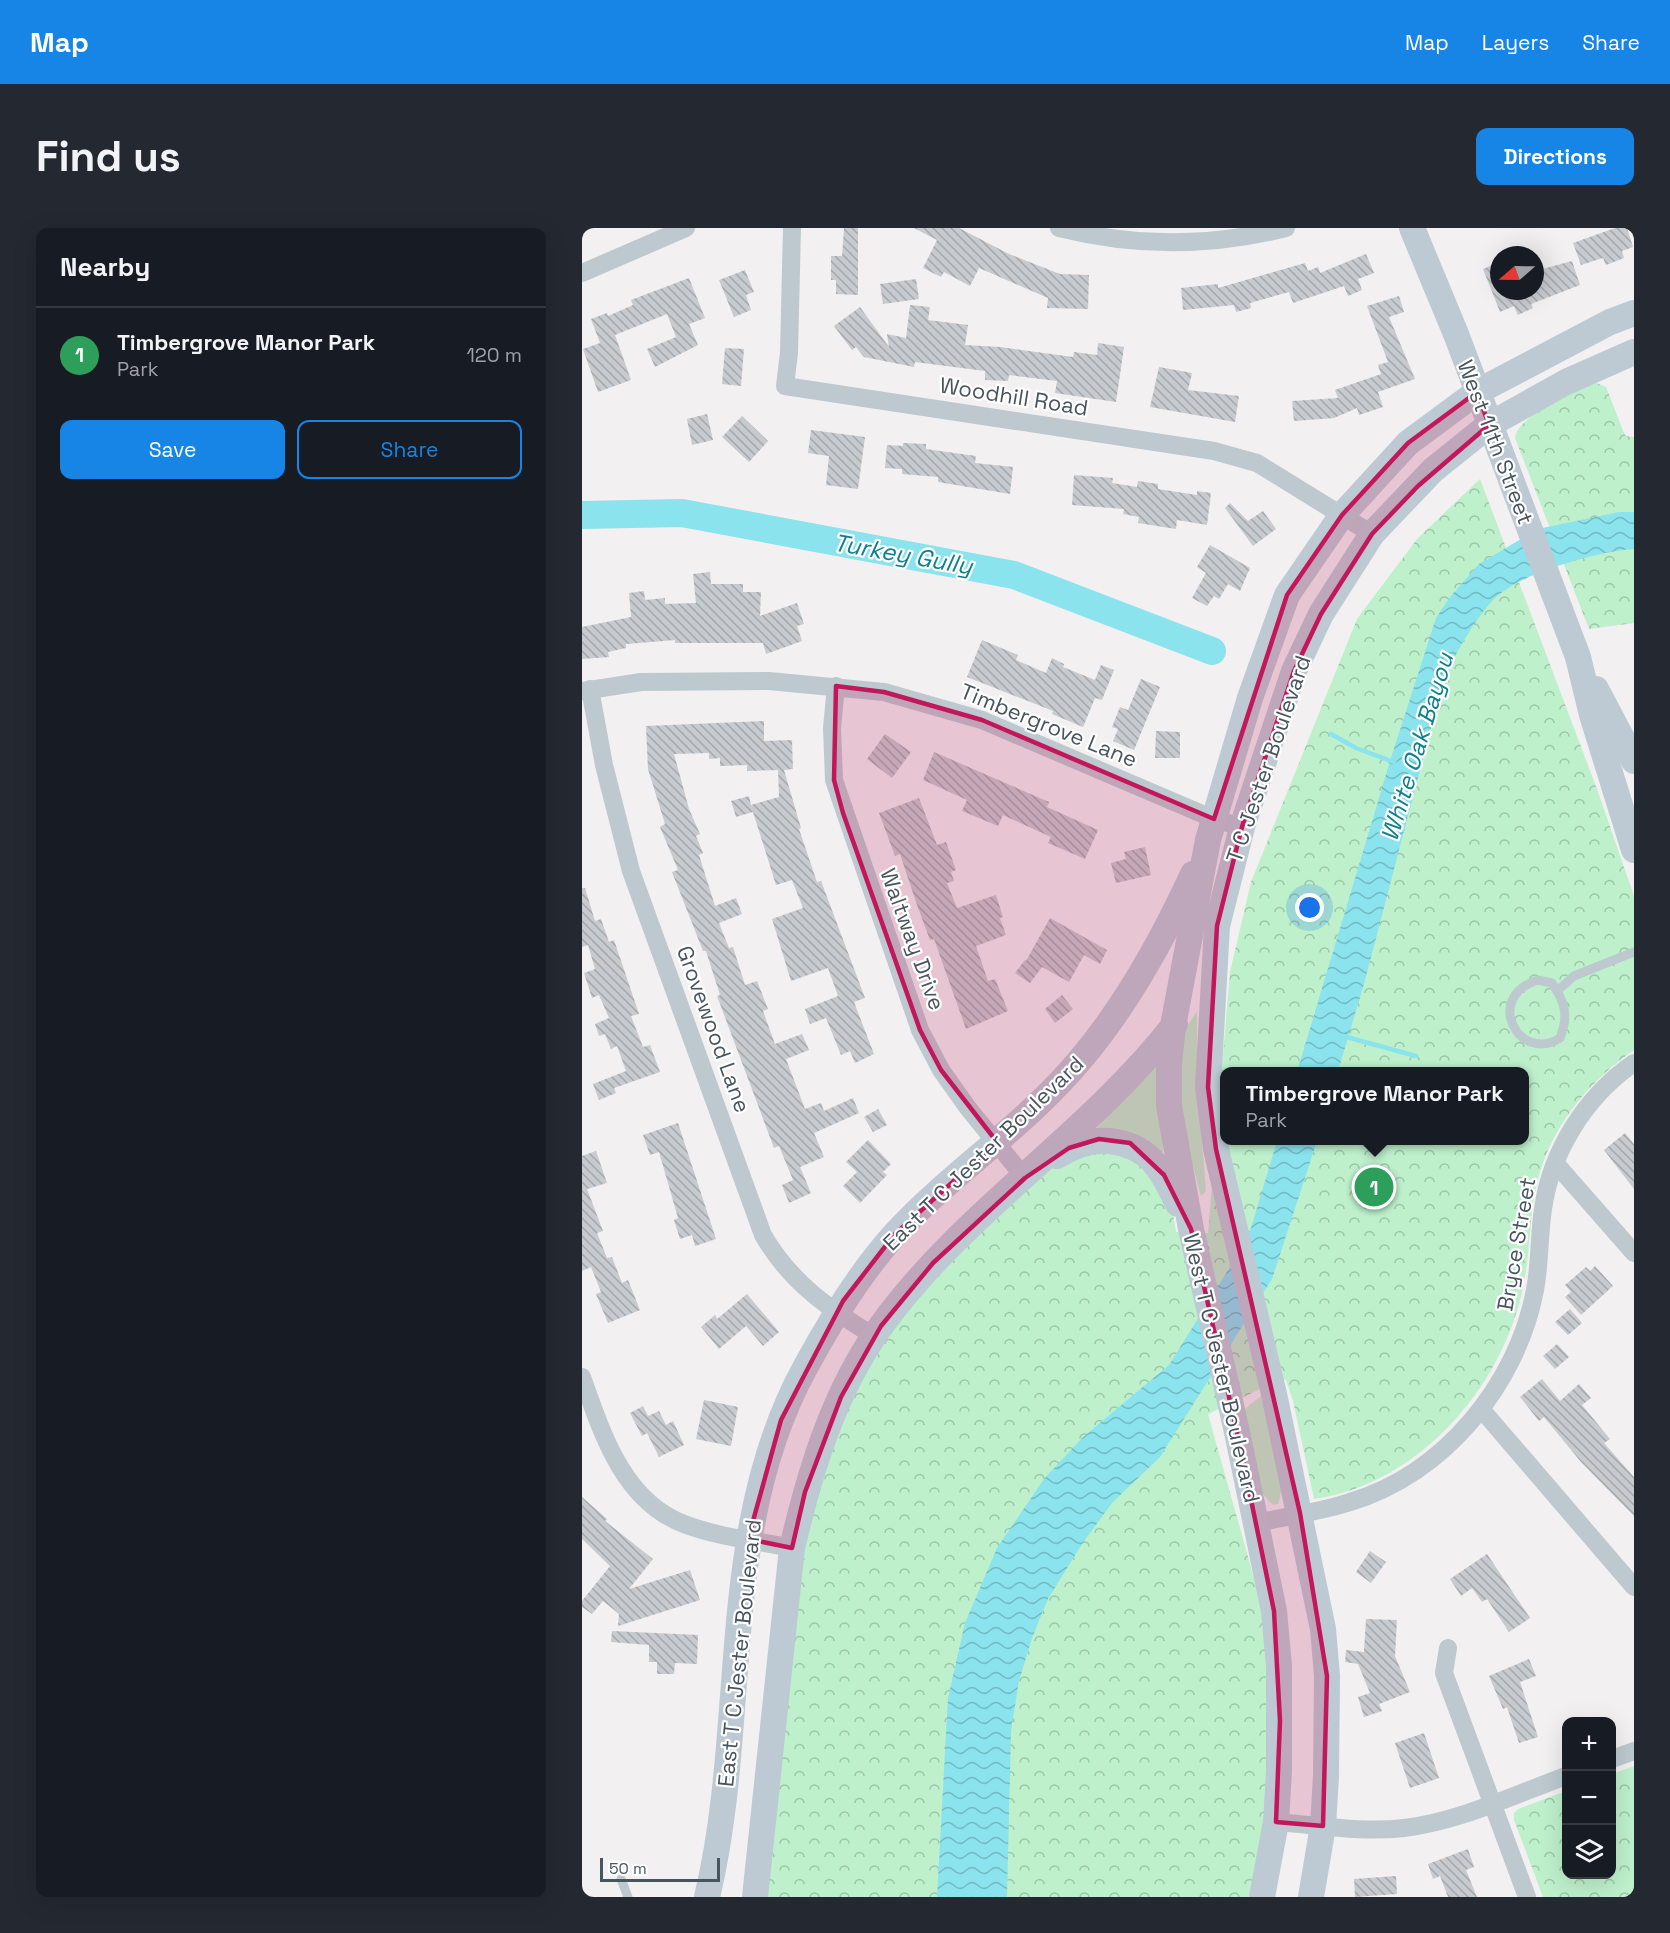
<!DOCTYPE html>
<html lang="en">
<head>
<meta charset="utf-8">
<style>
  :root { --surface:#171b24; --page:#242831; --text:#f1f3f6; --muted:#9ea1a6; --line:#363941; --accent:#1685e6 }
  body { margin:0; font-family:"Space Grotesk",sans-serif; background:var(--page); color:var(--text) }
  .controls { position:absolute; right:18px; bottom:18px; display:grid; overflow:hidden; border-radius:12px; box-shadow:0 6px 24px #0002 }
  .controls button { width:54px; height:54px; display:grid; place-items:center; padding:0; border:0; border-bottom:2px solid var(--line); background:var(--surface); color:var(--text); font:30px sans-serif }
  .compass { position:absolute; left:908px; top:18px; width:54px; height:54px; border-radius:50%; background:var(--surface); box-shadow:0 6px 24px #0002; rotate:250deg }
  .scale { position:absolute; left:18px; bottom:15px; width:120px; box-sizing:border-box; padding-left:6px; border:3px solid #47555e; border-top:0; font-size:16px; line-height:21px; white-space:nowrap; color:#47555e; -webkit-text-stroke:4px #fff; paint-order:stroke }
  .you { position:absolute; left:728px; top:680px; width:21px; height:21px; margin:-15px; border:4px solid #fff; border-radius:50%; background:#1a73e8; box-shadow:0 0 0 9px #1a73e833 }
  .badge { display:grid; place-items:center; width:39px; height:39px; border-radius:50%; background:var(--accent); color:#fff; font-size:20px; font-weight:700 }
  .pin { position:absolute; translate:-50% -50%; border:3px solid #fff; box-shadow:0 2px 6px #0006 }
  .popup { position:absolute; left:638px; top:839px; width:309px; height:78px; box-sizing:border-box; display:grid; place-content:center; border-radius:12px; background:var(--surface); filter:drop-shadow(0 2px 4px #0005); font-size:20px; white-space:nowrap; color:var(--muted) }
  .popup b { font-size:22px; color:var(--text) }
  .popup::after { content:''; position:absolute; left:50%; top:100%; margin-left:-12px; border:12px solid transparent; border-top-color:var(--surface) }
  .list { margin:0; padding:0; list-style:none }
  h2 { display:flex; justify-content:space-between; align-items:center; height:78px; margin:0; padding:0 24px; font-size:26px }
  h2 small { font-size:20px; font-weight:400; color:var(--muted) }
  .list li { display:grid; grid-template-columns:39px 1fr auto; gap:18px; align-items:center; box-sizing:border-box; height:96px; padding:0 24px; border-top:2px solid var(--line) }
  .list b { display:block; font-size:22px; white-space:nowrap }
  .list p { margin:0; font-size:20px; white-space:nowrap; color:var(--muted) }
  .list em { font-size:20px; font-style:normal; color:var(--muted) }
  .actions { display:flex; gap:12px; padding:18px 24px }
  .actions a { flex:1; padding:14px 0; border:2px solid var(--accent); border-radius:12px; text-align:center; font-size:21px; color:var(--accent) }
  .actions .main { background:var(--accent); color:#fff }
  .icon { flex:none; width:33px; height:33px; fill:none; stroke:currentColor; stroke-width:2; stroke-linecap:round; stroke-linejoin:round }
  .map { position:relative; flex:none; width:1052px; height:1669px; overflow:hidden; border-radius:12px }
  header { display:flex; align-items:center; gap:36px; box-sizing:border-box; height:84px; padding:0 30px; background:var(--accent); color:#fff }
  header strong { font-size:28px }
  nav { display:flex; gap:33px; margin-inline-start:auto; font-size:21px }
  .intro { display:flex; align-items:center; justify-content:space-between; box-sizing:border-box; height:144px; padding:0 36px }
  h1 { margin:0; font-size:42px }
  .button { padding:15px 27px; border-radius:12px; background:var(--accent); color:#fff; font-size:21px; font-weight:700 }
  main { display:flex; gap:36px; padding:0 36px }
  aside { flex:1; background:var(--surface); border-radius:12px; box-shadow:0 6px 24px #0002 }
  .map>svg:first-child { display:block }
</style>
</head>
<body>
<header>
<strong>Map</strong>
<nav><a>Map</a><a>Layers</a><a>Share</a></nav>
</header>
<div class="intro"><h1>Find us</h1><a class="button">Directions</a></div>
<main>
<aside>
<h2>Nearby<small></small></h2>
<ul class="list">
<li><span class="badge" style="background:#2e9e5b">1</span><div><b>Timbergrove Manor Park</b><p>Park</p></div><em>120 m</em></li>
</ul>
<div class="actions"><a class="main">Save</a><a>Share</a></div>
</aside>
<div class="map">
<svg width="1052" height="1669" viewBox="0 0 1052 1669">
  <defs>
    <pattern id="park-crowns" width="20" height="18" patternUnits="userSpaceOnUse" patternTransform="scale(1.5)"><rect width="20" height="18" fill="#bef0cc"/><path d="M2 6a3 3 0 1 1 6 0M12 15a3 3 0 1 1 6 0" fill="none" stroke="#9cc5a9"/></pattern>
    <pattern id="water-waves" width="16" height="10" patternUnits="userSpaceOnUse" patternTransform="scale(1.5)"><rect width="16" height="10" fill="#8ae3ed"/><path d="M0 5q4-4 8 0t8 0" fill="none" stroke="#73bbc3"/></pattern>
    <pattern id="building-back-hatch" width="6" height="6" patternUnits="userSpaceOnUse" patternTransform="scale(1.5)"><rect width="6" height="6" fill="#c7cbcf"/><path d="M-1 5l2 2M0 0l6 6M5-1l2 2" fill="none" stroke="#a3a8ab"/></pattern>
  </defs>
  <rect width="100%" height="100%" fill="#f2f0f0"/>
  <g fill="#bef0cc">
    <path d="M 615,783 L 615,856 L 624,963 L 619,968 L 600,896 L 599,808 Z"/>
    <path d="M 577,836 L 581,923 L 580,926 L 529,902 L 515,900 Z"/>
    <path d="M 679,1168 C 686,1196 707,1249 696,1276 L 691,1277 L 678,1263 L 659,1184 Z"/>
  </g>
  <g fill="url(#park-crowns)" fill-rule="evenodd">
    <path d="M 1012,154 L 1024,159 L 1042,205 L 1044,208 L 1052,209 L 1052,395 L 1007,401 L 933,210 C 935,188 993,163 1012,154 Z"/>
    <path d="M 898,251 L 1015,561 L 1052,668 L 1052,822 C 1012,850 980,886 962,932 C 947,970 950,1009 943,1048 C 927,1152 840,1256 732,1271 L 711,1173 L 704,1152 L 699,1151 L 626,1186 L 681,1382 L 686,1417 L 687,1561 L 671,1669 L 181,1669 L 214,1355 L 238,1241 L 290,1128 L 367,1029 L 485,927 L 549,924 L 590,980 L 594,1004 L 626,1005 L 648,744 L 669,654 L 775,391 L 835,311 ZM 642,844 L 942,844 L 942,912 L 642,912 Z"/>
    <path d="M 1052,1538 L 1052,1669 L 961,1669 L 932,1592 L 932,1585 L 936,1581 L 984,1563 L 984,1646 L 1030,1646 L 1030,1546 Z"/>
  </g>
  <g fill="url(#water-waves)">
    <path d="M 1037,284 L 1052,284 L 1052,321 C 1016,323 935,346 911,372 C 890,395 876,422 862,450 L 782,756 L 756,843 L 715,844 L 809,530 L 854,390 L 868,369 L 897,336 L 956,301 Z"/>
    <path d="M 695,913 L 735,913 L 690,1051 L 578,1229 L 530,1275 L 500,1316 L 466,1371 L 450,1410 L 437,1453 L 429,1503 L 425,1669 L 355,1669 L 366,1470 L 383,1395 L 415,1320 L 462,1251 L 500,1210 L 587,1137 L 666,1010 Z"/>
  </g>
  <g fill="none" stroke-linecap="round" stroke-linejoin="round">
    <g stroke="#8ae3ed" stroke-width="4.5">
      <path d="M 749,506 L 774,520 L 812,534"/>
      <path d="M 761,808 L 834,828"/>
    </g>
    <path stroke="#8ae3ed" stroke-width="28" d="M 0,287 L 100,285 L 432,347 L 630,423"/>
  </g>
  <g fill="url(#building-back-hatch)">
    <path d="M 262,0 L 276,0 L 276,67 L 254,66 L 254,52 L 249,52 L 249,28 L 260,28 Z"/>
    <path d="M 332,0 L 377,0 L 427,26 L 478,46 L 507,47 L 506,81 L 465,80 L 466,70 L 397,40 L 388,58 L 362,44 L 359,49 L 341,40 L 355,12 Z"/>
    <path d="M 1033,0 L 1045,0 L 1051,19 L 1040,23 L 1042,30 L 1024,37 L 1021,30 L 999,37 L 991,15 Z"/>
    <path d="M 784,26 L 792,45 L 776,51 L 780,62 L 766,68 L 762,58 L 711,75 L 707,64 L 668,75 L 669,80 L 654,84 L 652,77 L 601,82 L 599,60 L 636,56 L 636,60 L 723,35 L 726,43 L 736,39 L 738,45 Z"/>
    <path d="M 990,33 L 998,57 L 949,76 L 951,80 L 936,87 L 932,78 L 918,84 L 901,41 L 917,34 L 917,63 L 953,63 L 953,43 Z"/>
    <path d="M 163,42 L 172,64 L 164,67 L 169,82 L 152,89 L 137,52 Z"/>
    <path d="M 107,50 L 123,90 L 107,96 L 116,117 L 73,139 L 65,121 L 94,109 L 85,86 L 33,107 L 49,152 L 16,164 L 1,121 L 18,115 L 9,91 L 25,85 L 26,88 L 51,77 L 49,72 Z"/>
    <path d="M 334,51 L 337,71 L 301,76 L 298,56 Z"/>
    <path d="M 817,68 L 822,84 L 807,89 L 833,151 L 796,164 L 801,179 L 777,187 L 775,180 L 752,190 L 712,193 L 710,173 L 756,170 L 753,162 L 799,146 L 796,137 L 806,134 L 785,78 Z"/>
    <path d="M 328,77 L 348,79 L 346,92 L 386,97 L 383,117 L 418,119 L 491,129 L 492,124 L 515,127 L 516,115 L 542,119 L 534,174 L 473,165 L 475,153 L 427,147 L 426,153 L 403,152 L 403,143 L 333,134 L 332,139 L 282,129 L 274,119 L 270,122 L 252,98 L 278,79 L 307,119 L 305,106 L 324,110 Z"/>
    <path d="M 143,120 L 162,121 L 159,158 L 140,156 Z"/>
    <path d="M 577,139 L 610,145 L 606,162 L 657,168 L 653,194 L 568,179 Z"/>
    <path d="M 125,186 L 131,212 L 110,217 L 105,191 Z"/>
    <path d="M 160,188 L 186,213 L 167,234 L 140,209 Z"/>
    <path d="M 229,202 L 283,209 L 276,261 L 244,257 L 247,228 L 226,225 Z"/>
    <path d="M 321,215 L 344,216 L 344,221 L 394,228 L 393,235 L 431,239 L 428,266 L 356,254 L 356,249 L 320,246 L 320,241 L 303,240 L 305,217 L 321,218 Z"/>
    <path d="M 492,247 L 531,250 L 530,255 L 555,259 L 556,253 L 576,256 L 576,261 L 615,267 L 615,263 L 629,265 L 625,297 L 595,292 L 594,301 L 556,295 L 557,289 L 541,286 L 542,281 L 490,277 Z"/>
    <path d="M 648,275 L 666,293 L 681,283 L 694,301 L 671,318 L 643,280 Z"/>
    <path d="M 628,317 L 668,340 L 658,363 L 646,356 L 637,371 L 632,368 L 625,378 L 610,370 L 624,345 L 615,339 Z"/>
    <path d="M 128,344 L 129,356 L 161,356 L 161,364 L 179,364 L 178,388 L 215,375 L 222,396 L 215,398 L 220,413 L 184,426 L 181,415 L 93,415 L 93,412 L 44,416 L 44,420 L 26,424 L 27,429 L 0,431 L 0,399 L 49,389 L 47,365 L 62,363 L 63,372 L 83,370 L 83,376 L 114,375 L 111,346 Z"/>
    <path d="M 400,412 L 436,427 L 434,432 L 464,445 L 470,430 L 482,436 L 481,439 L 513,452 L 519,437 L 532,442 L 520,472 L 513,470 L 501,499 L 470,486 L 471,483 L 385,449 Z"/>
    <path d="M 559,451 L 578,459 L 552,522 L 531,513 L 536,501 L 530,499 L 538,479 L 546,482 Z"/>
    <path d="M 182,493 L 182,513 L 210,512 L 211,541 L 202,542 L 219,600 L 217,601 L 235,654 L 239,653 L 283,770 L 272,774 L 292,826 L 273,835 L 268,823 L 259,827 L 244,790 L 228,796 L 223,781 L 256,768 L 246,740 L 209,753 L 190,691 L 221,680 L 210,652 L 194,657 L 171,584 L 154,589 L 149,573 L 167,568 L 169,577 L 197,569 L 196,542 L 165,543 L 165,537 L 138,538 L 138,530 L 127,531 L 127,525 L 92,526 L 107,581 L 118,606 L 114,608 L 121,625 L 117,627 L 133,678 L 154,670 L 160,686 L 137,695 L 147,720 L 151,719 L 163,757 L 175,753 L 186,781 L 181,783 L 193,816 L 220,806 L 227,822 L 204,831 L 223,881 L 239,875 L 242,883 L 271,870 L 277,885 L 232,905 L 242,929 L 218,939 L 229,965 L 207,975 L 200,957 L 211,952 L 197,918 L 192,920 L 135,768 L 138,767 L 124,723 L 121,723 L 90,644 L 96,642 L 78,599 L 83,596 L 66,541 L 64,498 Z"/>
    <path d="M 574,503 L 598,504 L 598,530 L 573,530 Z"/>
    <path d="M 303,506 L 329,524 L 310,550 L 285,531 Z"/>
    <path d="M 352,524 L 467,574 L 465,579 L 516,602 L 503,631 L 466,615 L 469,609 L 421,587 L 416,598 L 380,583 L 385,572 L 341,552 Z"/>
    <path d="M 337,570 L 355,617 L 364,614 L 374,642 L 369,644 L 372,653 L 365,655 L 375,680 L 414,667 L 421,689 L 418,690 L 424,707 L 394,718 L 406,753 L 413,751 L 426,783 L 384,801 L 352,711 L 348,712 L 335,677 L 318,626 L 313,628 L 297,585 Z"/>
    <path d="M 563,619 L 569,647 L 534,655 L 529,635 L 544,631 L 542,624 Z"/>
    <path d="M 0,660 L 3,660 L 13,693 L 19,691 L 27,714 L 32,712 L 57,786 L 49,788 L 61,819 L 68,817 L 78,844 L 32,860 L 34,865 L 17,872 L 11,856 L 44,843 L 35,818 L 29,821 L 23,806 L 17,808 L 13,796 L 27,790 L 17,767 L 10,770 L 2,745 L 13,741 L 6,717 L 0,719 Z"/>
    <path d="M 468,690 L 525,722 L 518,736 L 502,727 L 487,754 L 460,739 L 448,755 L 433,745 L 443,732 L 444,733 Z"/>
    <path d="M 480,767 L 491,781 L 473,795 L 463,781 Z"/>
    <path d="M 296,881 L 305,897 L 291,904 L 282,889 Z"/>
    <path d="M 96,895 L 134,1011 L 113,1018 L 110,1007 L 98,1011 L 92,992 L 96,990 L 77,924 L 68,927 L 61,907 Z"/>
    <path d="M 1043,905 L 1052,916 L 1052,961 L 1022,922 Z"/>
    <path d="M 286,912 L 309,936 L 301,944 L 305,947 L 278,975 L 261,958 L 275,944 L 264,934 Z"/>
    <path d="M 14,923 L 25,955 L 5,961 L 21,1003 L 15,1005 L 25,1030 L 30,1029 L 40,1055 L 46,1052 L 58,1082 L 26,1095 L 14,1066 L 19,1064 L 9,1039 L 0,1043 L 0,928 Z"/>
    <path d="M 1013,1038 L 1031,1058 L 999,1087 L 983,1069 L 989,1064 L 983,1057 L 1004,1039 L 1008,1043 Z"/>
    <path d="M 165,1066 L 197,1104 L 181,1118 L 164,1098 L 137,1121 L 119,1099 L 133,1087 L 135,1091 Z"/>
    <path d="M 988,1081 L 1000,1095 L 986,1107 L 973,1094 Z"/>
    <path d="M 975,1116 L 987,1129 L 973,1141 L 961,1128 Z"/>
    <path d="M 960,1151 L 978,1173 L 997,1156 L 1009,1170 L 1000,1177 L 1028,1211 L 1022,1215 L 1052,1249 L 1052,1288 L 999,1234 L 962,1189 L 957,1193 L 938,1169 Z"/>
    <path d="M 122,1172 L 156,1179 L 149,1218 L 114,1211 Z"/>
    <path d="M 61,1178 L 66,1188 L 77,1183 L 84,1197 L 91,1193 L 102,1217 L 77,1229 L 65,1205 L 60,1208 L 48,1185 Z"/>
    <path d="M 0,1269 L 25,1291 L 23,1293 L 71,1331 L 47,1361 L 108,1342 L 118,1372 L 36,1398 L 37,1386 L 21,1373 L 10,1386 L 0,1379 L 0,1373 L 28,1338 L 0,1311 Z"/>
    <path d="M 788,1323 L 804,1334 L 789,1355 L 774,1344 Z"/>
    <path d="M 905,1326 L 948,1390 L 927,1404 L 905,1371 L 900,1374 L 890,1360 L 879,1368 L 868,1351 Z"/>
    <path d="M 784,1391 L 815,1392 L 813,1428 L 828,1464 L 797,1476 L 800,1483 L 782,1489 L 776,1469 L 788,1465 L 776,1436 L 763,1434 L 764,1422 L 782,1424 Z"/>
    <path d="M 30,1403 L 116,1407 L 115,1436 L 93,1435 L 92,1446 L 75,1446 L 75,1434 L 67,1434 L 67,1417 L 29,1414 Z"/>
    <path d="M 947,1431 L 954,1448 L 938,1454 L 956,1509 L 937,1515 L 925,1479 L 921,1481 L 907,1448 Z"/>
    <path d="M 842,1505 L 857,1550 L 828,1560 L 813,1515 Z"/>
    <path d="M 886,1621 L 892,1639 L 884,1642 L 895,1669 L 866,1669 L 858,1648 L 851,1651 L 846,1636 Z"/>
    <path d="M 814,1648 L 815,1666 L 773,1669 L 772,1651 Z"/>
  </g>
  <g fill="none" stroke-linecap="round" stroke-linejoin="round">
    <g stroke="#bdc9cf" stroke-width="9">
      <path d="M 956,752 L 970,755 C 983,774 987,788 978,810 C 937,836 901,769 956,752 Z"/>
      <path d="M 975,763 L 992,748 L 1052,724"/>
      <path d="M 39,1651 L 46,1669"/>
    </g>
    <g stroke="#bdc9cf" stroke-width="18">
      <path d="M 210,0 L 207,125 L 203,158 L 632,223 L 675,235 L 790,306"/>
      <path d="M 477,0 C 553,19 628,19 704,0"/>
      <path d="M 0,45 L 104,0"/>
      <path d="M 254,458 L 250,500 L 252,552 L 338,802 L 359,842 L 386,880 L 443,950"/>
      <path d="M 8,461 L 22,537 L 49,643 L 181,1007 C 208,1054 247,1081 292,1108"/>
      <path d="M 0,463 L 59,454 L 187,453 L 302,464 L 400,492 L 632,591 L 660,599"/>
      <path d="M 974,936 L 1052,1025"/>
      <path d="M 0,1149 C 20,1205 41,1273 102,1296 C 136,1309 175,1313 210,1320"/>
      <path d="M 900,1182 L 1052,1359"/>
      <path d="M 675,1295 C 705,1288 738,1284 768,1274 C 862,1246 935,1157 953,1062 C 958,1036 957,1008 961,981 C 969,923 1004,868 1052,835"/>
      <path d="M 866,1420 L 862,1445 L 945,1669"/>
      <path d="M 1030,1531 L 1052,1523"/>
      <path d="M 694,1594 C 736,1597 780,1605 822,1600 C 878,1593 932,1567 984,1548"/>
    </g>
    <g stroke="#bdcad4" stroke-width="26">
      <path d="M 830,0 L 874,106 L 996,429 L 1010,487 L 1052,622"/>
      <path d="M 1014,461 L 1052,533"/>
      <path d="M 475,928 C 491,918 509,911 528,913 C 569,918 579,942 596,976"/>
      <path d="M 125,1669 C 167,1495 134,1300 224,1138 C 249,1092 277,1046 313,1006 C 370,944 443,898 498,832 C 544,778 581,711 611,646"/>
      <path d="M 173,1669 L 210,1320 C 228,1243 252,1163 299,1098 C 382,983 506,908 593,796"/>
      <path d="M 680,1669 L 694,1594 L 697,1543 L 697,1438 L 692,1383 L 655,1204 L 609,1001 L 587,878 L 587,835 L 591,798 L 626,612 L 668,470 L 705,367 L 760,287 L 826,215 L 895,164 L 1028,94 L 1052,85"/>
      <path d="M 729,1669 L 741,1598 L 744,1548 L 745,1448 L 741,1401 L 692,1166 L 634,921 L 626,859 L 635,698 L 660,599 L 712,443 L 739,386 L 790,306 L 851,242 L 907,197 L 984,154 L 1052,124"/>
    </g>
  </g>
  <path fill="#c2185b" fill-opacity="0.2" stroke="#c2185b" stroke-width="4.5" stroke-linejoin="round" d="M 895,164 L 907,197 L 836,258 L 790,306 L 739,386 L 712,443 L 660,599 L 635,698 L 626,859 L 634,921 L 718,1285 L 745,1448 L 741,1598 L 694,1594 L 698,1493 L 692,1383 L 655,1204 L 609,1001 L 582,947 L 548,915 L 517,911 L 487,920 L 443,950 L 351,1035 L 299,1098 L 259,1169 L 223,1264 L 210,1320 L 166,1311 L 199,1192 L 261,1073 L 312,1007 L 415,914 L 359,842 L 338,802 L 261,585 L 252,552 L 254,458 L 302,464 L 400,492 L 632,591 L 705,367 L 760,287 L 826,215 Z"/>
  <g text-anchor="middle" dominant-baseline="central" stroke-width="4.5" stroke-linejoin="round" paint-order="stroke">
    <g font-size="22" fill="#47555e" stroke="#fff">
      <text transform="translate(432 168) rotate(9)">Woodhill Road</text>
      <text transform="translate(914 214) rotate(69)">West 11th Street</text>
      <text transform="translate(467 497) rotate(22)">Timbergrove Lane</text>
      <text transform="translate(686 531) rotate(-71)">T C Jester Boulevard</text>
      <text transform="translate(331 711) rotate(70)">Waltway Drive</text>
      <text transform="translate(132 801) rotate(70)">Grovewood Lane</text>
      <text transform="translate(401 925) rotate(-44)">East T C Jester Boulevard</text>
      <text transform="translate(934 1016) rotate(-80)">Bryce Street</text>
      <text transform="translate(640 1140) rotate(77)">West T C Jester Boulevard</text>
      <text transform="translate(157 1425) rotate(-84)">East T C Jester Boulevard</text>
    </g>
    <g font-size="24" font-style="italic" fill="#0b808f" stroke="#fff">
      <text transform="translate(321 326) rotate(10)">Turkey Gully</text>
      <text transform="translate(835 519) rotate(-73)">White Oak Bayou</text>
    </g>
  </g>
</svg>
<div class="controls">
<button>+</button>
<button>−</button>
<button><svg class="icon" aria-label="layers" viewBox="0 0 24 24"><path d="M12 4l9 5-9 5-9-5zM3 14l9 5 9-5"/></svg></button>
</div>
<svg class="compass" viewBox="-18 -18 36 36"><path d="M0-13l5 13h-10z" fill="#e53935"/><path d="M0 13l5-13h-10z" fill="#9ea1a6"/></svg>
<div class="scale">50 m</div>
<div class="you"></div>
<div class="pin badge" style="left:792px;top:959px;background:#2e9e5b">1</div>
<div class="popup"><b>Timbergrove Manor Park</b>Park</div>
</div>
</main>
</body>
</html>
